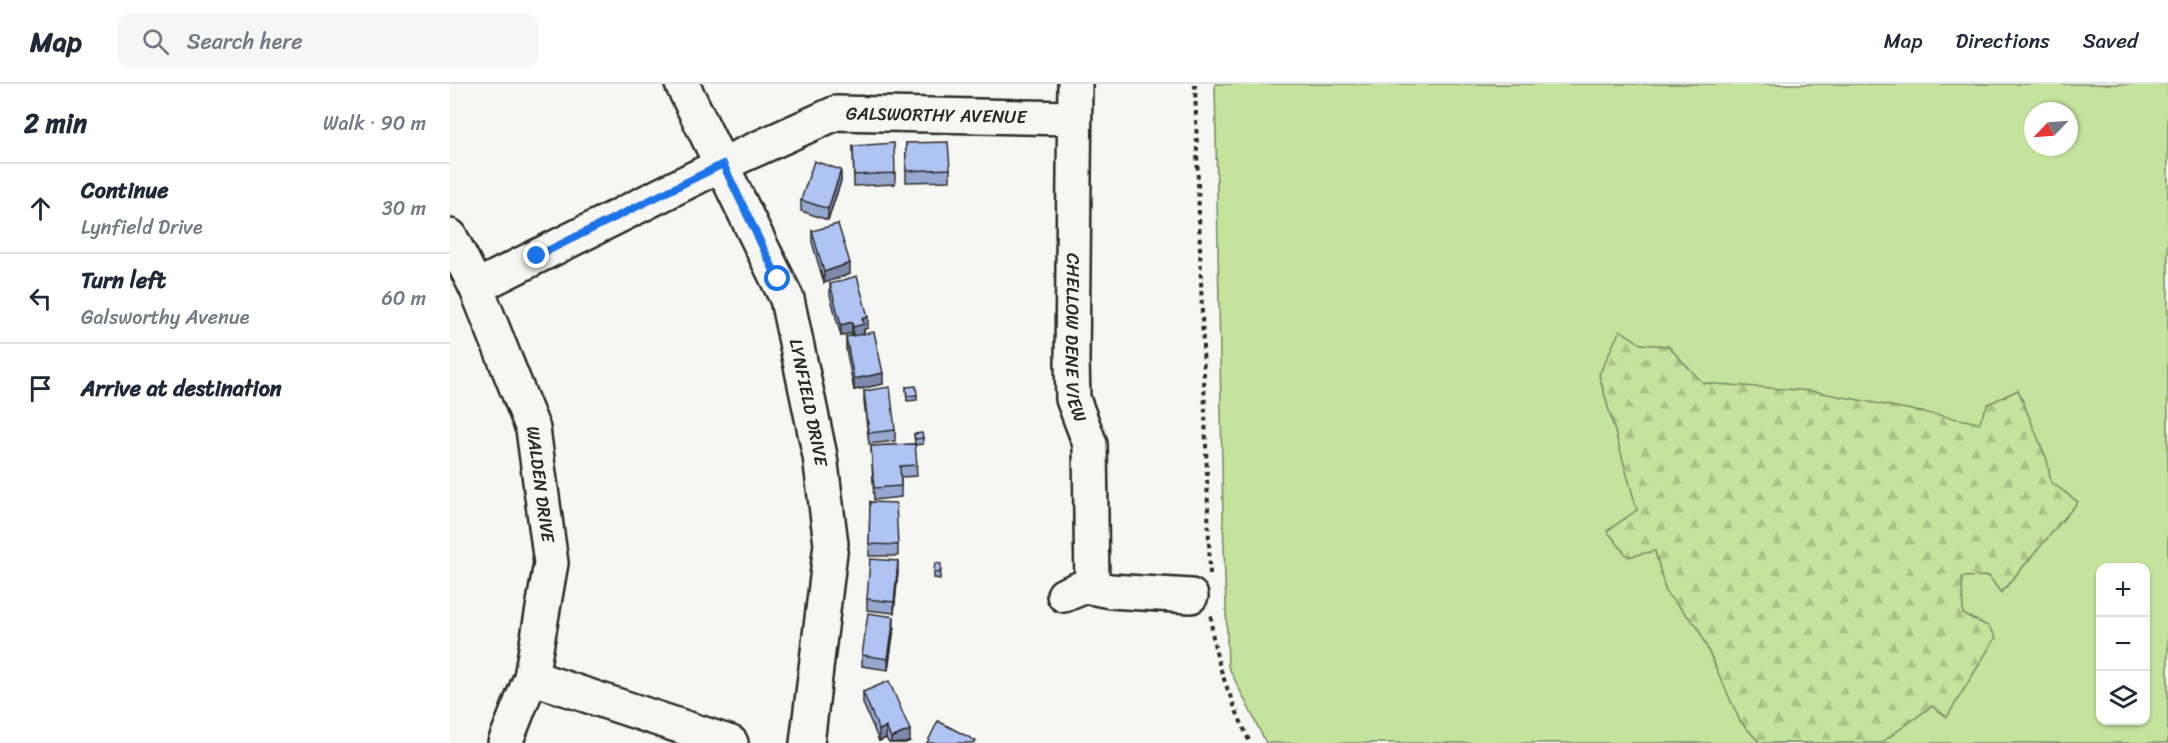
<!DOCTYPE html>
<html lang="en">
<head>
<meta charset="utf-8">
<style>
  :root { --surface:#fff; --page:#f6f6f7; --text:#1f2937; --muted:#747a83; --line:#e0e1e3 }
  body { margin:0; font-family:Sriracha,sans-serif; background:var(--page); color:var(--text) }
  .controls { position:absolute; right:18px; bottom:18px; display:grid; overflow:hidden; border-radius:12px; box-shadow:0 2px 4px #0004 }
  .controls button { width:54px; height:54px; display:grid; place-items:center; padding:0; border:0; border-bottom:2px solid var(--line); background:var(--surface); color:var(--text); font:30px sans-serif }
  .compass { position:absolute; left:1574px; top:18px; width:54px; height:54px; border-radius:50%; background:var(--surface); box-shadow:0 2px 4px #0004; rotate:245deg }
  .stop { position:absolute; width:18px; height:18px; margin:-14px; border:4px solid #1a73e8; border-radius:50%; background:#fff }
  .stop.end { background:#1a73e8; border-color:#fff; box-shadow:0 2px 6px #0008 }
  .list { margin:0; padding:0; list-style:none }
  h2 { display:flex; justify-content:space-between; align-items:center; height:78px; margin:0; padding:0 24px; font-size:26px }
  h2 small { font-size:20px; font-weight:400; color:var(--muted) }
  .list li { display:grid; grid-template-columns:39px 1fr auto; gap:18px; align-items:center; box-sizing:border-box; height:90px; padding:0 24px; border-top:2px solid var(--line) }
  .list b { display:block; font-size:22px; white-space:nowrap }
  .list p { margin:0; font-size:20px; white-space:nowrap; color:var(--muted) }
  .list em { font-size:20px; font-style:normal; color:var(--muted) }
  .icon { flex:none; width:33px; height:33px; fill:none; stroke:currentColor; stroke-width:2; stroke-linecap:round; stroke-linejoin:round }
  .map { position:relative; flex:none; width:1718px; height:659px; overflow:hidden }
  header { display:flex; align-items:center; gap:36px; box-sizing:border-box; height:84px; padding:0 30px; background:var(--surface); border-bottom:2px solid var(--line) }
  header strong { font-size:28px }
  nav { display:flex; gap:33px; margin-inline-start:auto; font-size:21px }
  .search { width:420px; height:54px; background:var(--page); display:flex; align-items:center; gap:15px; box-sizing:border-box; padding:0 21px; border-radius:12px; color:var(--muted); font-size:22px }
  main { display:flex }
  aside { flex:1; background:var(--surface) }
  .map>svg:first-child { display:block }
</style>
</head>
<body>
<header>
<strong>Map</strong>
<div class="search"><svg class="icon" aria-label="search" viewBox="0 0 24 24"><circle cx="10" cy="10" r="6"/><path d="M15 15l6 6"/></svg>Search here</div>
<nav><a>Map</a><a>Directions</a><a>Saved</a></nav>
</header>
<main>
<aside>
<h2>2 min<small>Walk · 90 m</small></h2>
<ul class="list">
<li><svg class="icon" aria-label="ahead" viewBox="0 0 24 24"><path d="M12 20V5M6 11l6-6 6 6"/></svg><div><b>Continue</b><p>Lynfield Drive</p></div><em>30 m</em></li>
<li><svg class="icon" aria-label="left" viewBox="0 0 24 24"><path d="M17 20v-9H6M10 6l-5 5 5 5"/></svg><div><b>Turn left</b><p>Galsworthy Avenue</p></div><em>60 m</em></li>
<li><svg class="icon" aria-label="arrive" viewBox="0 0 24 24"><path d="M6 21V4h12l-3 4 3 4H6"/></svg><div><b>Arrive at destination</b></div></li>
</ul>
</aside>
<div class="map">
<svg width="1718" height="659" viewBox="0 0 1718 659">
  <defs>
    <pattern id="forest-firs" width="22" height="20" patternUnits="userSpaceOnUse" patternTransform="scale(1.5)"><rect width="22" height="20" fill="#c4e39c"/><path d="M5 1l3.5 6h-7zM16 11l3.5 6h-7z" fill="#a9c387"/></pattern>
  </defs>
  <rect width="100%" height="100%" fill="#f6f6f2"/>
  <filter id="ink" filterUnits="userSpaceOnUse"><feTurbulence type="fractalNoise" baseFrequency=".0167" numOctaves="2"/><feDisplacementMap in="SourceGraphic" scale="12" xChannelSelector="R" yChannelSelector="G"/><feConvolveMatrix kernelMatrix="1 2 1 2 8 2 1 2 1" color-interpolation-filters="sRGB"/></filter>
  <g filter="url(#ink)">
    <path fill="#c4e39c" stroke="#788764" stroke-width="1.5" fill-rule="evenodd" d="M 765,0 L 1718,0 L 1718,659 L 816,659 L 778,582 L 773,435 ZM 1583,27 L 1619,27 L 1619,63 L 1583,63 ZM 1650,484 L 1696,484 L 1696,636 L 1650,636 Z"/>
    <path fill="url(#forest-firs)" stroke="#788764" stroke-width="1.5" d="M 1170,246 L 1191,260 L 1218,262 L 1253,299 L 1362,307 L 1529,339 L 1538,320 L 1568,306 L 1597,376 L 1601,398 L 1628,418 L 1551,509 L 1539,492 L 1512,493 L 1513,530 L 1538,542 L 1546,553 L 1497,633 L 1482,622 L 1431,659 L 1310,659 L 1290,637 L 1247,542 L 1216,509 L 1205,467 L 1178,473 L 1157,447 L 1187,426 L 1149,291 Z"/>
    <g fill="none" stroke-linecap="round" stroke-linejoin="round">
      <g stroke="#2b2b2b" stroke-width="38">
        <g id="minor">
          <path id="s1" d="M 232,0 L 337,215 L 370,372 L 381,460 L 357,659"/>
          <path id="s2" d="M 625,0 L 622,277 L 623,315 L 640,360 L 642,503"/>
          <path id="s3" d="M 0,152 L 26,203 L 83,345 L 101,479 L 81,593 L 55,659"/>
          <path id="s4" d="M 26,203 L 273,80 L 386,29 L 624,34"/>
          <path d="M 614,511 L 636,502 L 660,507 L 741,512"/>
          <path d="M 81,593 L 281,659"/>
        </g>
      </g>
      <g stroke="#2b2b2b" stroke-width="4" stroke-dasharray="4.5 4.5" stroke-linecap="butt">
        <path d="M 745,0 L 760,491"/>
        <path d="M 761,532 C 762,575 783,619 800,659"/>
      </g>
      <use href="#minor" stroke="#f6f6f2" stroke-width="33"/>
    </g>
    <g fill="#97a9d1" stroke="#2b2b2b" stroke-width="1.5">
      <path d="M 456,59 L 500,85 L 500,97 L 456,98 Z"/>
      <path d="M 403,62 L 445,89 L 445,100 L 404,102 Z"/>
      <path d="M 391,97 L 378,136 L 351,127 L 351,116 Z"/>
      <path d="M 362,147 L 400,190 L 374,199 L 362,158 Z"/>
      <path d="M 380,200 L 418,244 L 414,245 L 414,250 L 433,300 L 404,306 L 396,265 L 396,253 L 402,252 L 402,249 L 391,252 L 380,211 Z"/>
      <path d="M 456,303 L 467,311 L 467,316 L 457,317 Z"/>
      <path d="M 414,307 L 445,346 L 445,357 L 419,360 L 414,318 Z"/>
      <path d="M 464,350 L 473,354 L 473,360 L 465,361 L 467,392 L 451,393 L 451,413 L 424,416 L 421,362 L 465,360 Z"/>
      <path d="M 420,418 L 448,461 L 448,472 L 419,472 Z"/>
      <path d="M 491,485 L 490,495 L 484,494 L 484,488 Z"/>
      <path d="M 448,488 L 444,529 L 417,526 L 417,515 Z"/>
      <path d="M 444,544 L 438,586 L 412,582 L 412,571 Z"/>
      <path d="M 413,608 L 460,657 L 455,659 L 439,659 L 436,654 L 429,657 L 413,619 Z"/>
    </g>
    <g fill="#7b89aa" stroke="#2b2b2b" stroke-width="1.5">
      <path d="M 391,86 L 391,97 L 378,136 L 378,125 Z"/>
      <path d="M 400,179 L 400,190 L 374,199 L 374,188 Z"/>
      <path d="M 418,233 L 418,244 L 414,245 L 414,251 L 403,254 L 403,243 L 412,235 Z"/>
      <path d="M 402,238 L 402,249 L 391,252 L 391,241 Z"/>
      <path d="M 433,289 L 433,300 L 404,306 L 404,295 Z"/>
      <path d="M 448,477 L 448,488 L 444,529 L 444,518 Z"/>
      <path d="M 444,533 L 444,544 L 438,586 L 438,575 Z"/>
      <path d="M 436,643 L 436,654 L 429,657 L 429,646 Z"/>
      <path d="M 460,646 L 460,657 L 455,659 L 441,659 L 441,654 Z"/>
    </g>
    <g fill="#b0c4f3" stroke="#2b2b2b" stroke-width="1.5">
      <path d="M 498,58 L 500,85 L 456,87 L 456,59 Z"/>
      <path d="M 444,59 L 445,89 L 404,91 L 403,62 Z"/>
      <path d="M 364,77 L 391,86 L 378,125 L 351,116 Z"/>
      <path d="M 388,140 L 400,179 L 374,188 L 362,147 Z"/>
      <path d="M 407,192 L 418,233 L 412,235 L 414,240 L 403,243 L 402,238 L 391,241 L 380,200 Z"/>
      <path d="M 424,248 L 433,289 L 404,295 L 396,253 Z"/>
      <path d="M 466,302 L 467,311 L 457,312 L 456,303 Z"/>
      <path d="M 440,303 L 445,346 L 419,349 L 414,307 Z"/>
      <path d="M 472,349 L 473,354 L 465,355 L 464,350 Z"/>
      <path d="M 465,360 L 467,381 L 450,382 L 451,402 L 424,404 L 421,362 Z"/>
      <path d="M 420,418 L 446,419 L 448,461 L 419,460 Z"/>
      <path d="M 420,475 L 448,477 L 444,518 L 417,515 Z"/>
      <path d="M 485,479 L 491,480 L 490,489 L 484,488 Z"/>
      <path d="M 418,529 L 444,533 L 438,575 L 412,571 Z"/>
      <path d="M 439,597 L 460,646 L 441,654 L 436,643 L 429,646 L 413,608 Z"/>
      <path d="M 488,637 L 526,657 L 525,659 L 477,659 Z"/>
    </g>
  </g>
  <g fill="none" stroke-linecap="round" stroke-linejoin="round" filter="url(#ink)">
    <path stroke="#1a73e8" stroke-width="8" d="M 87,172 L 273,80 L 328,195"/>
  </g>
  <g text-anchor="middle" dominant-baseline="central" stroke-width="6" stroke-linejoin="round" paint-order="stroke">
    <g font-size="18" fill="#2b2b2b" stroke="#f6f6f2">
      <text stroke="none"><textPath href="#s4" startOffset="500">GALSWORTHY AVENUE</textPath></text>
      <text stroke="none"><textPath href="#s2" startOffset="254">CHELLOW DENE VIEW</textPath></text>
      <text stroke="none"><textPath href="#s1" startOffset="345">LYNFIELD DRIVE</textPath></text>
      <text stroke="none"><textPath href="#s3" startOffset="266">WALDEN DRIVE</textPath></text>
    </g>
  </g>
</svg>
<div class="controls">
<button>+</button>
<button>−</button>
<button><svg class="icon" aria-label="layers" viewBox="0 0 24 24"><path d="M12 4l9 5-9 5-9-5zM3 14l9 5 9-5"/></svg></button>
</div>
<svg class="compass" viewBox="-18 -18 36 36"><path d="M0-13l5 13h-10z" fill="#e53935"/><path d="M0 13l5-13h-10z" fill="#747a83"/></svg>
<div class="stop" style="left:328px;top:195px"></div>
<div class="stop end" style="left:87px;top:172px"></div>
</div>
</main>
</body>
</html>
